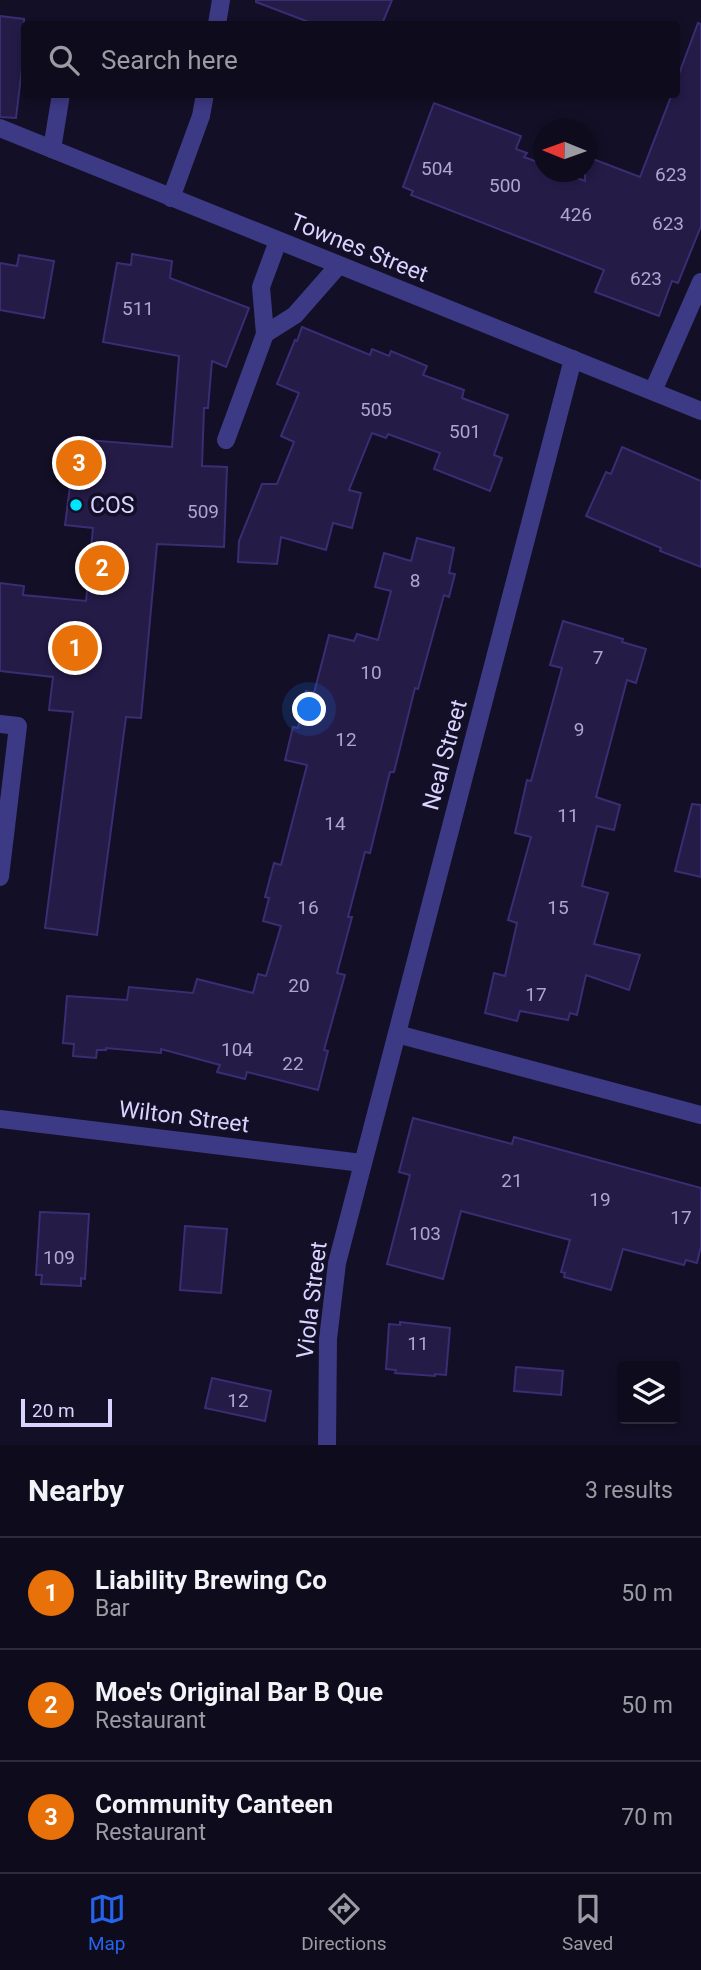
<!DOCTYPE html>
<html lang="en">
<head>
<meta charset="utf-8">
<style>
  :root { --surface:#0e0b1c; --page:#1c1929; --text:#f1f3f6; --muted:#9b9ba3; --line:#2e2b3b; --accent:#2563eb }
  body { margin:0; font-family:Roboto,sans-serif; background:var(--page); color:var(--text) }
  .controls { position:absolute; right:21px; bottom:21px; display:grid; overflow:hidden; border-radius:7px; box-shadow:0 4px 10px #0003 }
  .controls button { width:63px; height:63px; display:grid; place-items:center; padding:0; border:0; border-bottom:2px solid var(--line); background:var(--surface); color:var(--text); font:35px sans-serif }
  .compass { position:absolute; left:533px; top:119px; width:63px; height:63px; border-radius:50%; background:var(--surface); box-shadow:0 4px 10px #0003; rotate:271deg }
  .scale { position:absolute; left:21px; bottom:18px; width:91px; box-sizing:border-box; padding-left:7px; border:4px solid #d9d4ff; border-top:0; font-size:19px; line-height:24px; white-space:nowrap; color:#d9d4ff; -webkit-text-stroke:5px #130f26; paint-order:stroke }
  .you { position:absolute; left:310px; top:710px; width:24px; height:24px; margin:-18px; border:5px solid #fff; border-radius:50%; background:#1a73e8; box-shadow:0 0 0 10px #1a73e833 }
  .badge { display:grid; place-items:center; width:46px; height:46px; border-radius:50%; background:var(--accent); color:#fff; font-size:23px; font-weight:700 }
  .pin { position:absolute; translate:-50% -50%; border:4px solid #fff; box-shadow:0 2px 7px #0006 }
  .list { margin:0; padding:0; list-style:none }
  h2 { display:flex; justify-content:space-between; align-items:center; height:91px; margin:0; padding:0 28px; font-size:30px }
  h2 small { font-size:23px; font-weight:400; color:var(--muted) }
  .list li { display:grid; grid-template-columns:46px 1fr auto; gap:21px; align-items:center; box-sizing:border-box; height:112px; padding:0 28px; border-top:2px solid var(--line) }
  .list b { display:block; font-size:26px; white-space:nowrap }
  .list p { margin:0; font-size:23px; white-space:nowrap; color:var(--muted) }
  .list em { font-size:23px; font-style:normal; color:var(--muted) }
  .icon { flex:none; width:38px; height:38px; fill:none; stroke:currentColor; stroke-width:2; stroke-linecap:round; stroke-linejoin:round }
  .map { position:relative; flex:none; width:701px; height:1445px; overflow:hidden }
  .search { position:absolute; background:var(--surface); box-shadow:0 4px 10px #0003; left:21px; right:21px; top:21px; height:77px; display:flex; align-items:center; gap:18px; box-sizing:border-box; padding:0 24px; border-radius:7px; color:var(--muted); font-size:26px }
  .sheet { height:427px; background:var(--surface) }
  nav { display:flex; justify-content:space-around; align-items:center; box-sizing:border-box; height:98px; border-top:2px solid var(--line); background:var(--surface); font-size:19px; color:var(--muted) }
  nav a { display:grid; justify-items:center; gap:4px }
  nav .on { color:var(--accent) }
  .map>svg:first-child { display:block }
</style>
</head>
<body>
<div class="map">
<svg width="701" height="1445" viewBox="0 0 701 1445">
  <rect width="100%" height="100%" fill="#130f26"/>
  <g fill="#241b47" stroke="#3b2d73" stroke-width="2">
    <path d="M 256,0 L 392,0 L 382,24 L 314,24 L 256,2 Z"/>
    <path d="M 0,16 L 24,19 L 24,69 L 22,68 L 16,118 L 0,117 Z"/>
    <path d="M 698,23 L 701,24 L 701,226 L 678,283 L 672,281 L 659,316 L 595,292 L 604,270 L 411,195 L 413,191 L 403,187 L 434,103 L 521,136 L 516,149 L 527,153 L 524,157 L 543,164 L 543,172 L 562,172 L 585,181 L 585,156 L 640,177 L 672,94 L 676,94 L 676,82 Z"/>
    <path d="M 132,254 L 172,261 L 170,278 L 249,308 L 226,367 L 212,361 L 208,408 L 204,408 L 202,466 L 227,467 L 224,547 L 157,544 L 141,718 L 126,717 L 97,935 L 45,928 L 73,712 L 49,710 L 53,677 L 0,671 L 0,583 L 24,586 L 23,595 L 86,601 L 93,528 L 65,525 L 76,439 L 172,447 L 179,356 L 103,342 L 117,263 L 131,265 Z"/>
    <path d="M 19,255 L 54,261 L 44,318 L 0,310 L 0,263 L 17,266 Z"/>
    <path d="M 302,327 L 370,355 L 372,349 L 389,356 L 391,351 L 427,366 L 423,375 L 464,390 L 462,398 L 508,415 L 494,455 L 502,458 L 490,491 L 434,469 L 440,453 L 388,434 L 386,438 L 372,433 L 349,490 L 361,493 L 352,528 L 333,523 L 326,550 L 281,537 L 277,564 L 238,562 L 239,541 L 262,484 L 277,484 L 294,442 L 281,436 L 299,393 L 277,384 L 295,340 L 297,341 Z"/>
    <path d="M 622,447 L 701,481 L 701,567 L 660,551 L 661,548 L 586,516 L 606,472 L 611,474 Z"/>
    <path d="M 417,538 L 454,548 L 449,573 L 455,574 L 449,597 L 444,595 L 418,689 L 415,688 L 394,772 L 390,772 L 370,853 L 365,852 L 348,917 L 352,917 L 337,973 L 345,975 L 324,1050 L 328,1051 L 318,1090 L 247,1072 L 245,1079 L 217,1072 L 220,1065 L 161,1049 L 161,1053 L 106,1048 L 106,1050 L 97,1050 L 96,1058 L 73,1056 L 74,1044 L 63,1043 L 67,996 L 127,1000 L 129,987 L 193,993 L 197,979 L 253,993 L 258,974 L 266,976 L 281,926 L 263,921 L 269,898 L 265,897 L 274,863 L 281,865 L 307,765 L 285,760 L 293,727 L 298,728 L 306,691 L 314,693 L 329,635 L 354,641 L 357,634 L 378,640 L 391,591 L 375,587 L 384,553 L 411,561 Z"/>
    <path d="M 563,621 L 623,639 L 622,642 L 646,649 L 636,683 L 627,680 L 596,797 L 620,805 L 614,830 L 597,826 L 582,886 L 608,893 L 594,944 L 640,955 L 629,990 L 586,975 L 577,1015 L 570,1013 L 568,1020 L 520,1011 L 517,1021 L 485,1013 L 494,973 L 505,976 L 517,923 L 508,920 L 531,837 L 515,833 L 527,780 L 531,781 L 562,668 L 550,665 Z"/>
    <path d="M 692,804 L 701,805 L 701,877 L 675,871 Z"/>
    <path d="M 413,1118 L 512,1144 L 514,1137 L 701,1188 L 701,1246 L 697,1263 L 686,1260 L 684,1265 L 623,1249 L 611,1290 L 564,1277 L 565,1273 L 561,1272 L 570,1240 L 461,1211 L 443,1279 L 387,1264 L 410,1175 L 399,1172 Z"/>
    <path d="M 40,1212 L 89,1214 L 85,1279 L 81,1278 L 81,1286 L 41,1284 L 42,1275 L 36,1275 Z"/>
    <path d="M 185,1226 L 227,1229 L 221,1293 L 180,1290 Z"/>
    <path d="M 400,1322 L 450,1328 L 446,1375 L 435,1374 L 435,1376 L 395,1373 L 396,1370 L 386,1369 L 389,1324 L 400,1325 Z"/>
    <path d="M 516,1367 L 563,1371 L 561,1395 L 514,1391 Z"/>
    <path d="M 212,1378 L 271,1391 L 265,1421 L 205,1408 Z"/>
  </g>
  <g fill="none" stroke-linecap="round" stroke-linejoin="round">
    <g stroke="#3d3a85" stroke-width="18">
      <path d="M 217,24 L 221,0"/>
      <path d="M 52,149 L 61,94"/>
      <path d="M 171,198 L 201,116 L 205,94"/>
      <path d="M 265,334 L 261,287 L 278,241"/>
      <path d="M 653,391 L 701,282"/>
      <path d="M 226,440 L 265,334 L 295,315 L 338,266"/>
      <path d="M 0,724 L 18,726 L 0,877"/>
    </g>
    <g stroke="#3d3a85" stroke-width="18">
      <path d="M 0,128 L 701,411"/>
      <path d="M 397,1034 L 701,1115"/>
      <path d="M 0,1119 L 362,1163"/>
      <path d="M 327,1445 L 328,1339 L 337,1263 L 573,359"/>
    </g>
  </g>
  <circle fill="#00e5ff" stroke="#130f26" stroke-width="2.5" cx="76" cy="505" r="7"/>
  <g text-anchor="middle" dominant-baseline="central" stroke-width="7" stroke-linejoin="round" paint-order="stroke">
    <g font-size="19" fill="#aca6d1">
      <text x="437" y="168">504</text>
      <text x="671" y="174">623</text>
      <text x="505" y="185">500</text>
      <text x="576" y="214">426</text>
      <text x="668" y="223">623</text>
      <text x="646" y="278">623</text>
      <text x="138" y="308">511</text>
      <text x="376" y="409">505</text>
      <text x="465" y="431">501</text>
      <text x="203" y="511">509</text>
      <text x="415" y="580">8</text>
      <text x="598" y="657">7</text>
      <text x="371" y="672">10</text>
      <text x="579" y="729">9</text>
      <text x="346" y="739">12</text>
      <text x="568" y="815">11</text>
      <text x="335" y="823">14</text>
      <text x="308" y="907">16</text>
      <text x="558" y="907">15</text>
      <text x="299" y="985">20</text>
      <text x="536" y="994">17</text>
      <text x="237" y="1049">104</text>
      <text x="293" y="1063">22</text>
      <text x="512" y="1180">21</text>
      <text x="600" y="1199">19</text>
      <text x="681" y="1217">17</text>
      <text x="425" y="1233">103</text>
      <text x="59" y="1257">109</text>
      <text x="418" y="1343">11</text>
      <text x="238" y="1400">12</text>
    </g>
    <g font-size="23" fill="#d9d4ff" stroke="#130f26">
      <text transform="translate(359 248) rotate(22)">Townes Street</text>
      <text transform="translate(445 755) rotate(-75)">Neal Street</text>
      <text transform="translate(184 1117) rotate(7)">Wilton Street</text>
      <text transform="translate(312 1300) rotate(-83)">Viola Street</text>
    </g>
    <g font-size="23" fill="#d9d4ff" stroke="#130f26" text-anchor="start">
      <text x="90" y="505">COS</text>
    </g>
  </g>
</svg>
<div class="controls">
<button><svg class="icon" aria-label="layers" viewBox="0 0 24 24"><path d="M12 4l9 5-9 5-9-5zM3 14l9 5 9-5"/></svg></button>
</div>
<svg class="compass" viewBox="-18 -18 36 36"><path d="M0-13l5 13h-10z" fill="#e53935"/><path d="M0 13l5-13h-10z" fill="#9b9ba3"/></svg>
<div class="scale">20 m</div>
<div class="you"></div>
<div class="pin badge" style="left:75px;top:648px;background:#e8710a">1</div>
<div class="pin badge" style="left:102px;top:568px;background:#e8710a">2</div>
<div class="pin badge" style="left:79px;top:463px;background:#e8710a">3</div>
<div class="search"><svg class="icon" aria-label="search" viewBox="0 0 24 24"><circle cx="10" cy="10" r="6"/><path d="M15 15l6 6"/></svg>Search here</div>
</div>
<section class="sheet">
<h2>Nearby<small>3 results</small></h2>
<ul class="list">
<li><span class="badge" style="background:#e8710a">1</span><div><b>Liability Brewing Co</b><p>Bar</p></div><em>50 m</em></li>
<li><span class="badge" style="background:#e8710a">2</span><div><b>Moe's Original Bar B Que</b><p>Restaurant</p></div><em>50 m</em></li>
<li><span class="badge" style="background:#e8710a">3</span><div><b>Community Canteen</b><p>Restaurant</p></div><em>70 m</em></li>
</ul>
</section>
<nav>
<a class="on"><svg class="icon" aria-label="map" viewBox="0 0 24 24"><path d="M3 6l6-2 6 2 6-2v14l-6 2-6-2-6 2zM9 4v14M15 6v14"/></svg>Map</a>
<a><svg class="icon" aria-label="directions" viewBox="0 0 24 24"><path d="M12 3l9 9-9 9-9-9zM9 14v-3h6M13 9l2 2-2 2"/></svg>Directions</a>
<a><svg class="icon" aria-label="saved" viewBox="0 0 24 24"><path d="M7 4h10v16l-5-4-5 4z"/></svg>Saved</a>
</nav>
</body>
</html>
